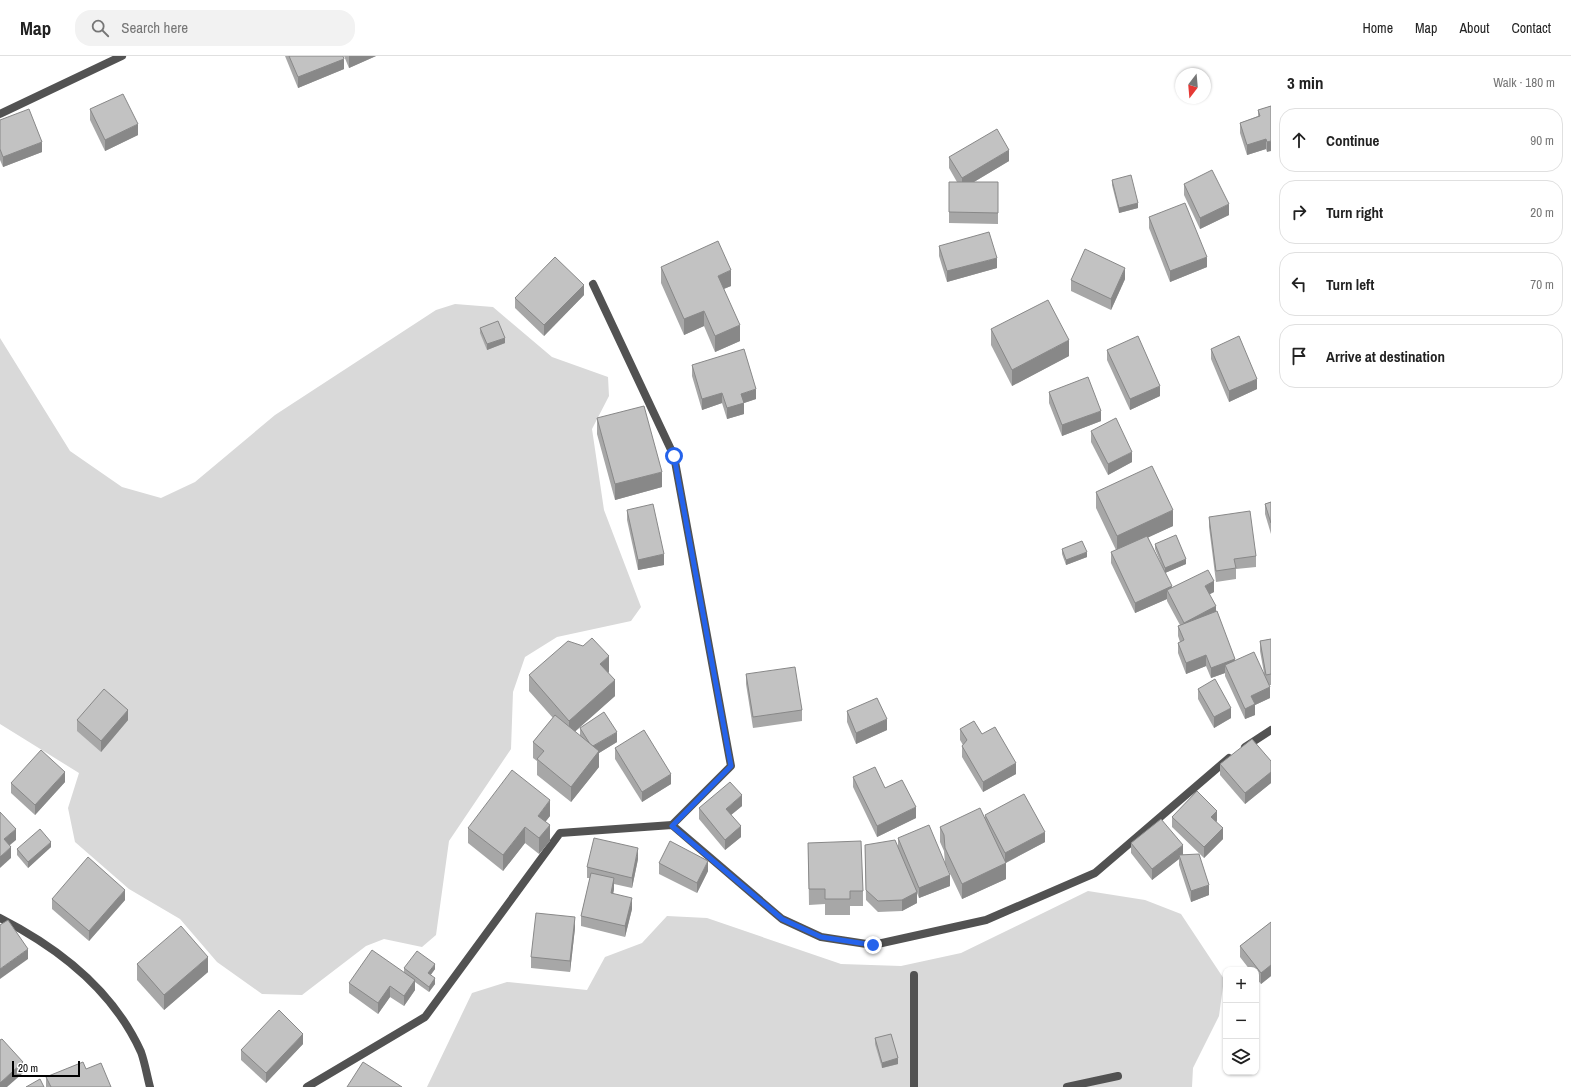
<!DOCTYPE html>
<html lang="en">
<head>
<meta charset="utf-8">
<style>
  :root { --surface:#fff; --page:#f2f2f2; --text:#222; --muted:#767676; --line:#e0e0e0 }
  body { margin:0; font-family:"Archivo Narrow",sans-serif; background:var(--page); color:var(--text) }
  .controls { position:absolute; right:12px; bottom:12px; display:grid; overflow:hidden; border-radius:8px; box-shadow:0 1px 3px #0004 }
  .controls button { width:36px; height:36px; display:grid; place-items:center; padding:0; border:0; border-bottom:1px solid var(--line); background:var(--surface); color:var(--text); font:20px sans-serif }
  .compass { position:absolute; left:1175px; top:12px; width:36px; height:36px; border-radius:50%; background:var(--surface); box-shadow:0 1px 3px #0004; rotate:196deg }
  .scale { position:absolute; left:12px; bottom:10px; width:68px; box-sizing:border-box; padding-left:4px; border:2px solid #000; border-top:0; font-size:11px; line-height:14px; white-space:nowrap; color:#000; -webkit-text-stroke:3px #fff; paint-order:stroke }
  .stop { position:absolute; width:12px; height:12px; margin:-9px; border:3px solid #2563eb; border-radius:50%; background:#fff }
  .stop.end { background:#2563eb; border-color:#fff; box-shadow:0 1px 4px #0008 }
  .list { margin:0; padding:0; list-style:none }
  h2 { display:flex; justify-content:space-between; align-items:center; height:52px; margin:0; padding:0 16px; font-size:17px }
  h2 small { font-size:13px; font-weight:400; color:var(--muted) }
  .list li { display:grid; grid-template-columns:26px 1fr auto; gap:12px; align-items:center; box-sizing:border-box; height:64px; margin:0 8px 8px; padding:0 8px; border:1px solid var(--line); border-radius:16px }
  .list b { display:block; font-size:15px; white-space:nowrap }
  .list em { font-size:13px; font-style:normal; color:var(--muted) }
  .icon { flex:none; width:22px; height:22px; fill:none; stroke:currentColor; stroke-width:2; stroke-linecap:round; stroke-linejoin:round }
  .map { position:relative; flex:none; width:1271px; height:1031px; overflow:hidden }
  header { display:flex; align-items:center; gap:24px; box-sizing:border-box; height:56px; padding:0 20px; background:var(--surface); border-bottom:1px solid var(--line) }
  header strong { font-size:19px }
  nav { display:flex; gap:22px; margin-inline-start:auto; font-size:14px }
  .search { width:280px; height:36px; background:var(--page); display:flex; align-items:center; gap:10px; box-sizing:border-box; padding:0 14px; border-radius:16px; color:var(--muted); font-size:15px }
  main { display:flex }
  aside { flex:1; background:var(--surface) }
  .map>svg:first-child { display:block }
</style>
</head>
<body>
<header>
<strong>Map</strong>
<div class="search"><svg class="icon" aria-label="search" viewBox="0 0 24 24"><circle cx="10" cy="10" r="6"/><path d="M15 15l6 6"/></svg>Search here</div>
<nav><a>Home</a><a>Map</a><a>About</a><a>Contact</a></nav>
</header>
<main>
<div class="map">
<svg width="1271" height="1031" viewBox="0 0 1271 1031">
  <rect width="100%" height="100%" fill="#fff"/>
  <g fill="#d9d9d9">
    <path d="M 455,248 L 493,251 L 552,301 L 608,321 L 609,340 L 592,373 L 604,454 L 641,551 L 631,565 L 557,581 L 525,601 L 513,636 L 511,693 L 449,785 L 436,879 L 422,891 L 384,883 L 366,890 L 302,939 L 262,938 L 217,906 L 180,863 L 129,833 L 75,786 L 68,752 L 79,717 L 0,668 L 0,282 L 70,395 L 122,431 L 161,442 L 195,426 L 275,359 L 436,254 Z"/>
    <path d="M 1088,835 L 1145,844 L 1181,858 L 1224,923 L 1219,960 L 1193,1012 L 1192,1031 L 427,1031 L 472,937 L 507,926 L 587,934 L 605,901 L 642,887 L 667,860 L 707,862 L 841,908 L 901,910 L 961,897 Z"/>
  </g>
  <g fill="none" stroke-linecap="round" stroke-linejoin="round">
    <g stroke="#525252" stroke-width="8">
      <path d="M 0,58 L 122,0"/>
      <path d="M 593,228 L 674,400 L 731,710 L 672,769"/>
      <path d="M 1245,691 L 1271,674"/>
      <path d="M 0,862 C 59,892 113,934 141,996 C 145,1007 147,1020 150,1031"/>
      <path d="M 307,1031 L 425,961 L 560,777 L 672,769 L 782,863 L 821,881 L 873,889 L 986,864 L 1095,817 L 1229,702"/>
      <path d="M 914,1031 L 914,919"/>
      <path d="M 1067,1031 L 1118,1020"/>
    </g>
  </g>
  <g fill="#a7a7a7">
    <path d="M 285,0 L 343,0 L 344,13 L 298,32 Z"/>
    <path d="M 344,0 L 376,0 L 349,12 Z"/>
    <path d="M 1271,50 L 1267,96 L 1266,93 L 1247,99 L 1240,77 L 1240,67 L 1258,60 L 1258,54 Z"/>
    <path d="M 90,53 L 138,79 L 105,95 L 90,64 Z"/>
    <path d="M 0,64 L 42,96 L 3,111 L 0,104 Z"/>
    <path d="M 949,101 L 1009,105 L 974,126 L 998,126 L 998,168 L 949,167 L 949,126 L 957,126 L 949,112 Z"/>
    <path d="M 1112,124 L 1138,152 L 1119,157 L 1112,129 Z"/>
    <path d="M 1184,128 L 1229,159 L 1200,173 L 1184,139 Z"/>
    <path d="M 1149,161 L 1207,211 L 1170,226 L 1149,172 Z"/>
    <path d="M 939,190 L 997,212 L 947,226 L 939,200 Z"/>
    <path d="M 661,211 L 731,230 L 724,233 L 740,285 L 715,296 L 704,270 L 684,279 L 661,227 Z"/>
    <path d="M 1125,223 L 1111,254 L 1071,235 L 1071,224 Z"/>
    <path d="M 584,239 L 544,280 L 515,252 L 515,242 Z"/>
    <path d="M 480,272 L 505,287 L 487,294 L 480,277 Z"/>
    <path d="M 991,273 L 1069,300 L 1012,330 L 991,289 Z"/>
    <path d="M 1211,293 L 1257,333 L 1229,346 L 1211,303 Z"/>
    <path d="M 1107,294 L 1160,340 L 1130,354 L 1107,304 Z"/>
    <path d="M 692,309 L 756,343 L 744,347 L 744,358 L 727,363 L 722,347 L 702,354 L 692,320 Z"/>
    <path d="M 1049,336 L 1101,365 L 1062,380 L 1049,347 Z"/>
    <path d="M 597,362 L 662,431 L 615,444 L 597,378 Z"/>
    <path d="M 1091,375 L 1132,406 L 1108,419 L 1091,386 Z"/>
    <path d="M 1096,436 L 1173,470 L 1148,481 L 1172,532 L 1214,536 L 1209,538 L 1235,605 L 1264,617 L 1260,595 L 1260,585 L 1271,583 L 1271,629 L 1269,629 L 1270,642 L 1255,649 L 1255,659 L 1245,663 L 1225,620 L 1225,617 L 1211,622 L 1206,610 L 1186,618 L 1178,597 L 1178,587 L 1180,586 L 1178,580 L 1178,570 L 1180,569 L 1167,545 L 1167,543 L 1135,557 L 1111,507 L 1111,496 L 1116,494 L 1096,452 Z"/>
    <path d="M 1271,446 L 1271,478 L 1265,458 L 1265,448 Z"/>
    <path d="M 627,454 L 664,509 L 638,514 L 627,464 Z"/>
    <path d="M 1209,461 L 1256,500 L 1256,511 L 1236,513 L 1236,523 L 1216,526 L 1209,471 Z"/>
    <path d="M 1155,488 L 1186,508 L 1165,517 L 1155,493 Z"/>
    <path d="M 1062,493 L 1087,501 L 1066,509 L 1062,498 Z"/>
    <path d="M 608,616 L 615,640 L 575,675 L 580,680 L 580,672 L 617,686 L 599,697 L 599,711 L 571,746 L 537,719 L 537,705 L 533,702 L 533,686 L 553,662 L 529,635 L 529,619 L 609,616 Z"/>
    <path d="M 746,618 L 802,654 L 802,665 L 753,672 L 746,628 Z"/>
    <path d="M 1198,633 L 1231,662 L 1214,672 L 1198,643 Z"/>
    <path d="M 847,655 L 887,674 L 856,688 L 847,666 Z"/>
    <path d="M 77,664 L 128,664 L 101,696 L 77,675 Z"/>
    <path d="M 960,673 L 982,678 L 1016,718 L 983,736 L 962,701 L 962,690 L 963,689 L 960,684 Z"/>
    <path d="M 615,692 L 671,728 L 642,746 L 615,703 Z"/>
    <path d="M 1271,705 L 1271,727 L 1245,748 L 1220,719 L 1220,708 Z"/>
    <path d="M 853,721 L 885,732 L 916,762 L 877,781 L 853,731 Z"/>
    <path d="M 65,726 L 35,759 L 11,737 L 11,727 Z"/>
    <path d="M 742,750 L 731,759 L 741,781 L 725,794 L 699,763 L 699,752 Z"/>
    <path d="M 985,759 L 1045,786 L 1006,807 L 1006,823 L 962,843 L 946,809 L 950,830 L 919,842 L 917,837 L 917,847 L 902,855 L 878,856 L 866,844 L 865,789 L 898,791 L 898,782 L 945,807 L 944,795 L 940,786 L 940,771 L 985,762 Z"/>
    <path d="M 550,760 L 545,766 L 550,785 L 539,798 L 525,787 L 503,815 L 468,787 L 468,772 Z"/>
    <path d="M 1172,761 L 1217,765 L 1216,766 L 1223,783 L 1204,802 L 1172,771 Z"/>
    <path d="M 808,787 L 863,835 L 863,850 L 850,850 L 850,859 L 825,859 L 825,848 L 809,849 Z"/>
    <path d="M 1131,787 L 1183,798 L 1209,839 L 1191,846 L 1179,809 L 1179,803 L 1152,824 L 1131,797 Z"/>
    <path d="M 51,791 L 28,812 L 17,799 L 17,793 Z"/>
    <path d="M 638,803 L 632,832 L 614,828 L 614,833 L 613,838 L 632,853 L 625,881 L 581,870 L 581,860 L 590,822 L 587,822 L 587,811 Z"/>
    <path d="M 659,807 L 708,815 L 697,837 L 659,818 Z"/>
    <path d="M 52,843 L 125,844 L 89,885 L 52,853 Z"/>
    <path d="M 1271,866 L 1271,920 L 1261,928 L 1256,922 L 1256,914 L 1250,914 L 1240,901 L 1240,890 Z"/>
    <path d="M 575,872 L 570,916 L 531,912 L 531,901 Z"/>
    <path d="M 137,908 L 208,916 L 164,954 L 137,924 Z"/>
    <path d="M 404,912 L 435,913 L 430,919 L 435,928 L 429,936 L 415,926 L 415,934 L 404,950 L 390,941 L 378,958 L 349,937 L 349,927 L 404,916 Z"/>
    <path d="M 875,982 L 898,1008 L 882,1012 L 875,988 Z"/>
    <path d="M 303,988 L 266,1027 L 241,1004 L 241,994 Z"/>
    <path d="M 86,1013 L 111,1031 L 46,1031 L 46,1021 Z"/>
  </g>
  <g fill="#888">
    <path d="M 349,0 L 376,0 L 349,12 Z"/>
    <path d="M 344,3 L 344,13 L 298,32 L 298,21 Z"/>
    <path d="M 138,68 L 138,79 L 105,95 L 105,84 Z"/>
    <path d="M 1266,83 L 1266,93 L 1247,99 L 1247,89 Z"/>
    <path d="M 1271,85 L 1271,95 L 1267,96 L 1267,86 Z"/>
    <path d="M 42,86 L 42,96 L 3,111 L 3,101 Z"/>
    <path d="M 1009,94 L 1009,105 L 962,133 L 962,122 Z"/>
    <path d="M 1138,147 L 1138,152 L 1119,157 L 1119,152 Z"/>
    <path d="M 1229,148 L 1229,159 L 1200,173 L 1200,162 Z"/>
    <path d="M 1207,201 L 1207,211 L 1170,226 L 1170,215 Z"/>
    <path d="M 997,202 L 997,212 L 947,226 L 947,215 Z"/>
    <path d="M 1125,212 L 1125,223 L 1111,254 L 1111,243 Z"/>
    <path d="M 731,214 L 731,230 L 718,235 L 718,220 Z"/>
    <path d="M 584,229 L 584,239 L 544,280 L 544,269 Z"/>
    <path d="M 704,255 L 704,270 L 684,279 L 684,263 Z"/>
    <path d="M 740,269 L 740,285 L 715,296 L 715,280 Z"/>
    <path d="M 505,282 L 505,287 L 487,294 L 487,288 Z"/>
    <path d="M 1069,284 L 1069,300 L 1012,330 L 1012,314 Z"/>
    <path d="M 1257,323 L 1257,333 L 1229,346 L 1229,335 Z"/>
    <path d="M 1160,330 L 1160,340 L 1130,354 L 1130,343 Z"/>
    <path d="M 756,333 L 756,343 L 744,347 L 744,358 L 727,363 L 727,352 L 741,338 Z"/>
    <path d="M 722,337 L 722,347 L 702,354 L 702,343 Z"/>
    <path d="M 1101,355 L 1101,365 L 1062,380 L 1062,369 Z"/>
    <path d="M 1132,396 L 1132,406 L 1108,419 L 1108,408 Z"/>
    <path d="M 662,416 L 662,431 L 615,444 L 615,428 Z"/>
    <path d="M 1173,454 L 1173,470 L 1117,496 L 1117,480 Z"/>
    <path d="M 1087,496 L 1087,501 L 1066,509 L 1066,504 Z"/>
    <path d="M 664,498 L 664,509 L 638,514 L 638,504 Z"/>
    <path d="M 1186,503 L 1186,508 L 1165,517 L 1165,512 Z"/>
    <path d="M 1214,525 L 1214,536 L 1205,541 L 1205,530 Z"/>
    <path d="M 1172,530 L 1172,541 L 1167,534 L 1167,543 L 1135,557 L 1135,547 Z"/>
    <path d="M 1216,550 L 1216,561 L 1184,577 L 1184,567 Z"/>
    <path d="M 1206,599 L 1206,610 L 1186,618 L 1186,607 Z"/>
    <path d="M 609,600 L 609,616 L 600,623 L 600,608 Z"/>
    <path d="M 1235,603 L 1235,613 L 1225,609 L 1225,617 L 1211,622 L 1211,612 Z"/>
    <path d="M 615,624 L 615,640 L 569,681 L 569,665 Z"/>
    <path d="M 1270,631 L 1270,642 L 1255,649 L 1255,659 L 1245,663 L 1245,653 L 1251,640 Z"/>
    <path d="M 1231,652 L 1231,662 L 1214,672 L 1214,661 Z"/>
    <path d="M 128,654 L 128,664 L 101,696 L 101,685 Z"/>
    <path d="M 887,663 L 887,674 L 856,688 L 856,677 Z"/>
    <path d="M 617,676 L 617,686 L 599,697 L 599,711 L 571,746 L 571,731 L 592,691 Z"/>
    <path d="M 1016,707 L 1016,718 L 983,736 L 983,726 Z"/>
    <path d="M 65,716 L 65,726 L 35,759 L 35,749 Z"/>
    <path d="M 1271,716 L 1271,727 L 1245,748 L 1245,737 Z"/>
    <path d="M 671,718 L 671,728 L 642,746 L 642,736 Z"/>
    <path d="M 742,739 L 742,750 L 726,763 L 726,753 Z"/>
    <path d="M 550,744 L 550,760 L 538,775 L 538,760 Z"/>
    <path d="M 916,751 L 916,762 L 877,781 L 877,770 Z"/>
    <path d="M 1217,755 L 1217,765 L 1211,771 L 1211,761 Z"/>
    <path d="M 550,769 L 550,785 L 539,798 L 539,782 Z"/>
    <path d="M 741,770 L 741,781 L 725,794 L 725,784 Z"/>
    <path d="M 525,771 L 525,787 L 503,815 L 503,799 Z"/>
    <path d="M 1223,772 L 1223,783 L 1204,802 L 1204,791 Z"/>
    <path d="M 16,773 L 16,784 L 4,794 L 4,783 Z"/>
    <path d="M 1045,776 L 1045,786 L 1005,807 L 1005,797 Z"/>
    <path d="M 51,786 L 51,791 L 28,812 L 28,806 Z"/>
    <path d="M 1183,789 L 1183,800 L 1179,799 L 1179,803 L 1152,824 L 1152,813 Z"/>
    <path d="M 11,791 L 11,802 L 0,812 L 0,801 Z"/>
    <path d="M 638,792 L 638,803 L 632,832 L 632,822 Z"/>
    <path d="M 708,805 L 708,815 L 697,837 L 697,827 Z"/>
    <path d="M 1006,807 L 1006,823 L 962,843 L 962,828 Z"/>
    <path d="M 950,819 L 950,830 L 919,842 L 919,832 Z"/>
    <path d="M 614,822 L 614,833 L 611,848 L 611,837 Z"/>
    <path d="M 1209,829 L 1209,839 L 1191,846 L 1191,835 Z"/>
    <path d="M 125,834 L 125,844 L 89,885 L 89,875 Z"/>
    <path d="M 917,836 L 917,847 L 902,855 L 902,844 Z"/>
    <path d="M 632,842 L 632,853 L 625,881 L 625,870 Z"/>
    <path d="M 575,861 L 575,872 L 570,916 L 570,905 Z"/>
    <path d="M 28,893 L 28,903 L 0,923 L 0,913 Z"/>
    <path d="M 208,901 L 208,916 L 164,954 L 164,939 Z"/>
    <path d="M 435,908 L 435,913 L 428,923 L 428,917 Z"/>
    <path d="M 1271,909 L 1271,920 L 1261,928 L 1261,917 Z"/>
    <path d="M 435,922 L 435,928 L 429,936 L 429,931 Z"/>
    <path d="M 415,924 L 415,934 L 404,950 L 404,940 Z"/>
    <path d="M 390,930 L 390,941 L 378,958 L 378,947 Z"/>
    <path d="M 303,978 L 303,988 L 266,1027 L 266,1017 Z"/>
    <path d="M 898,1002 L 898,1008 L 882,1012 L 882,1007 Z"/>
    <path d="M 23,1006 L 23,1017 L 7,1031 L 0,1031 L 0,1027 Z"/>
  </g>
  <g fill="#c2c2c2" stroke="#888">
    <path d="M 289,0 L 343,0 L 344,3 L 298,21 Z"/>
    <path d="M 123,38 L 138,68 L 105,84 L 90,53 Z"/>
    <path d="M 1271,50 L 1271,85 L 1267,86 L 1266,83 L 1247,89 L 1240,67 L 1260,60 L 1258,54 Z"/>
    <path d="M 29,53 L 42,86 L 3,101 L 0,93 L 0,64 Z"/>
    <path d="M 997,73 L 1009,94 L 962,122 L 949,101 Z"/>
    <path d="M 1212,114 L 1229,148 L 1200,162 L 1184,128 Z"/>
    <path d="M 1131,119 L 1138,147 L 1119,152 L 1112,124 Z"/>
    <path d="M 949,126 L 998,126 L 998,157 L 949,156 Z"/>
    <path d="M 1185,147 L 1207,201 L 1170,215 L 1149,161 Z"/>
    <path d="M 989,176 L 997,202 L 947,215 L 939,190 Z"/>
    <path d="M 718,185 L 731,214 L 718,220 L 740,269 L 715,280 L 704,255 L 684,263 L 661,211 Z"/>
    <path d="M 1085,193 L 1125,212 L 1111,243 L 1071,224 Z"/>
    <path d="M 555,201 L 584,229 L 544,269 L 515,242 Z"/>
    <path d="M 1048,244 L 1069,284 L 1012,314 L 991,273 Z"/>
    <path d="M 498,265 L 505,282 L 487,288 L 480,272 Z"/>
    <path d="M 1138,280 L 1160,330 L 1130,343 L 1107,294 Z"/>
    <path d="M 1239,280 L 1257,323 L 1229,335 L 1211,293 Z"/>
    <path d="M 744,293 L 756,333 L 741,338 L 744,347 L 727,352 L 722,337 L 702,343 L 692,309 Z"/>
    <path d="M 1088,321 L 1101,355 L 1062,369 L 1049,336 Z"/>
    <path d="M 644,350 L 662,416 L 615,428 L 597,362 Z"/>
    <path d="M 1116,362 L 1132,396 L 1108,408 L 1091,375 Z"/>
    <path d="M 1152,410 L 1173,454 L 1117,480 L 1096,436 Z"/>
    <path d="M 1271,446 L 1271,467 L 1265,448 Z"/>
    <path d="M 653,448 L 664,498 L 638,504 L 627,454 Z"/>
    <path d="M 1250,455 L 1256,500 L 1234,503 L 1236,512 L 1216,515 L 1209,461 Z"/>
    <path d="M 1176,479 L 1186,503 L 1165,512 L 1155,488 Z"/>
    <path d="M 1147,480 L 1172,530 L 1135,547 L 1111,496 Z"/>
    <path d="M 1082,485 L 1087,496 L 1066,504 L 1062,493 Z"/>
    <path d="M 1208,514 L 1214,525 L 1205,530 L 1216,550 L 1184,567 L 1167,534 Z"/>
    <path d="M 1217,555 L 1235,603 L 1211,612 L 1206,599 L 1186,607 L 1178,587 L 1184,584 L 1178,570 Z"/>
    <path d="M 592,582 L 609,600 L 600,608 L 615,624 L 569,665 L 529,619 L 568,585 L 583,590 Z"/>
    <path d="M 1271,583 L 1271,618 L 1266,619 L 1260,585 Z"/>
    <path d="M 1254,596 L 1270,631 L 1251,640 L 1255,648 L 1245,653 L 1225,609 Z"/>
    <path d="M 795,611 L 802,654 L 753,661 L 746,618 Z"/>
    <path d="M 1215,623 L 1231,652 L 1214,661 L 1198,633 Z"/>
    <path d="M 104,633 L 128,654 L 101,685 L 77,664 Z"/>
    <path d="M 877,642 L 887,663 L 856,677 L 847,655 Z"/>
    <path d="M 604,656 L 617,676 L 593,690 L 590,688 L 580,672 Z"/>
    <path d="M 555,659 L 599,695 L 571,731 L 537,703 L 544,695 L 533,686 Z"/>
    <path d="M 974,665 L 982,678 L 995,671 L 1016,707 L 983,726 L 962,690 L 967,684 L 960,673 Z"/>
    <path d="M 644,674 L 671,718 L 642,736 L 615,692 Z"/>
    <path d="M 1252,683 L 1271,705 L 1271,716 L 1245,737 L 1220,708 Z"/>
    <path d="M 41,694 L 65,716 L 35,749 L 11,727 Z"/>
    <path d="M 875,711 L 885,732 L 902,724 L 916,751 L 877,770 L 853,721 Z"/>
    <path d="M 512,714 L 550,744 L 538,760 L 550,769 L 539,782 L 525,771 L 503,799 L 468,772 Z"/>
    <path d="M 730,726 L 742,739 L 726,753 L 741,770 L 725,784 L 699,752 Z"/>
    <path d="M 1197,735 L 1217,755 L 1211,761 L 1223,772 L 1204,791 L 1172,761 Z"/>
    <path d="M 1024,738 L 1045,776 L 1005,797 L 985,759 Z"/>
    <path d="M 980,752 L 1006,807 L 962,828 L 945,792 L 944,779 L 940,771 Z"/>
    <path d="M 0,756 L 16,773 L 4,783 L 11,791 L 0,801 Z"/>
    <path d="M 1161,763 L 1183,789 L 1152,813 L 1131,787 Z"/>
    <path d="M 929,769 L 950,819 L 919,832 L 898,782 Z"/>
    <path d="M 40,773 L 51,786 L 28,806 L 17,793 Z"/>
    <path d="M 594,782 L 638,792 L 632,822 L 587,811 Z"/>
    <path d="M 895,784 L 917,836 L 902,844 L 878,845 L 866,834 L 865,789 Z"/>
    <path d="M 670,785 L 708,805 L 697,827 L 659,807 Z"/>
    <path d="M 861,785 L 863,835 L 850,835 L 850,843 L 825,843 L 825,833 L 809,833 L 808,787 Z"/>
    <path d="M 1199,798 L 1209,829 L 1191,835 L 1179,799 Z"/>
    <path d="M 88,801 L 125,834 L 89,875 L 52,843 Z"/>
    <path d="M 591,817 L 614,822 L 611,837 L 632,842 L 625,870 L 581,860 Z"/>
    <path d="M 536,857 L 575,861 L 570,905 L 531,901 Z"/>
    <path d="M 8,864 L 28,893 L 0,913 L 0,869 Z"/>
    <path d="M 1271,866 L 1271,909 L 1261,917 L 1240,890 Z"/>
    <path d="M 181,870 L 208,901 L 164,939 L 137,908 Z"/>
    <path d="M 372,894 L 415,924 L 404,940 L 390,930 L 378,947 L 349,927 Z"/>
    <path d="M 417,895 L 435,908 L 428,917 L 435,922 L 429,931 L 404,912 Z"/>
    <path d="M 279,954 L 303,978 L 266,1017 L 241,994 Z"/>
    <path d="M 891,978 L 898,1002 L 882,1007 L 875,982 Z"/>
    <path d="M 2,983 L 23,1006 L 0,1027 L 0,984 Z"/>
    <path d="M 83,1006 L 86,1013 L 101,1007 L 111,1031 L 51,1031 L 46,1021 Z"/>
    <path d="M 363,1006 L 402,1031 L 347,1031 Z"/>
    <path d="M 40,1023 L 44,1031 L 26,1031 Z"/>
  </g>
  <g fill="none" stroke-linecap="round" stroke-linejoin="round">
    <path stroke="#2563eb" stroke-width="5" d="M 674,400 L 731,710 L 672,770 L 782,863 L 821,881 L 873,889"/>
  </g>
</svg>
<div class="controls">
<button>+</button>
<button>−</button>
<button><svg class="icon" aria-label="layers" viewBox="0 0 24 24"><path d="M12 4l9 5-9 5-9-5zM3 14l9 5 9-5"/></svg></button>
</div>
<svg class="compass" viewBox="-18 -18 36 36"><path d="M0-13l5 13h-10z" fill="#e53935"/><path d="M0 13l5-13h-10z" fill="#767676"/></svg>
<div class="scale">20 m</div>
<div class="stop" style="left:674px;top:400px"></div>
<div class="stop end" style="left:873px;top:889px"></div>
</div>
<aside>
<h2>3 min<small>Walk · 180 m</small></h2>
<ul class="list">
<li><svg class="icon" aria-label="ahead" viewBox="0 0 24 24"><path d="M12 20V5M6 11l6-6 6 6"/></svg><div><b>Continue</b></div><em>90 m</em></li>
<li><svg class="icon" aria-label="right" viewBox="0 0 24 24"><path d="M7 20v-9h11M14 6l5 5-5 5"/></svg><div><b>Turn right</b></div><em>20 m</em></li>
<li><svg class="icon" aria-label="left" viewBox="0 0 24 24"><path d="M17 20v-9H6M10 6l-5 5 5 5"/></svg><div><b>Turn left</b></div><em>70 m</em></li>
<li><svg class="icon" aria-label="arrive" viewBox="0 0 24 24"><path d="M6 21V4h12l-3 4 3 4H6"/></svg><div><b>Arrive at destination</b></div></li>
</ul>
</aside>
</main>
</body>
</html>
